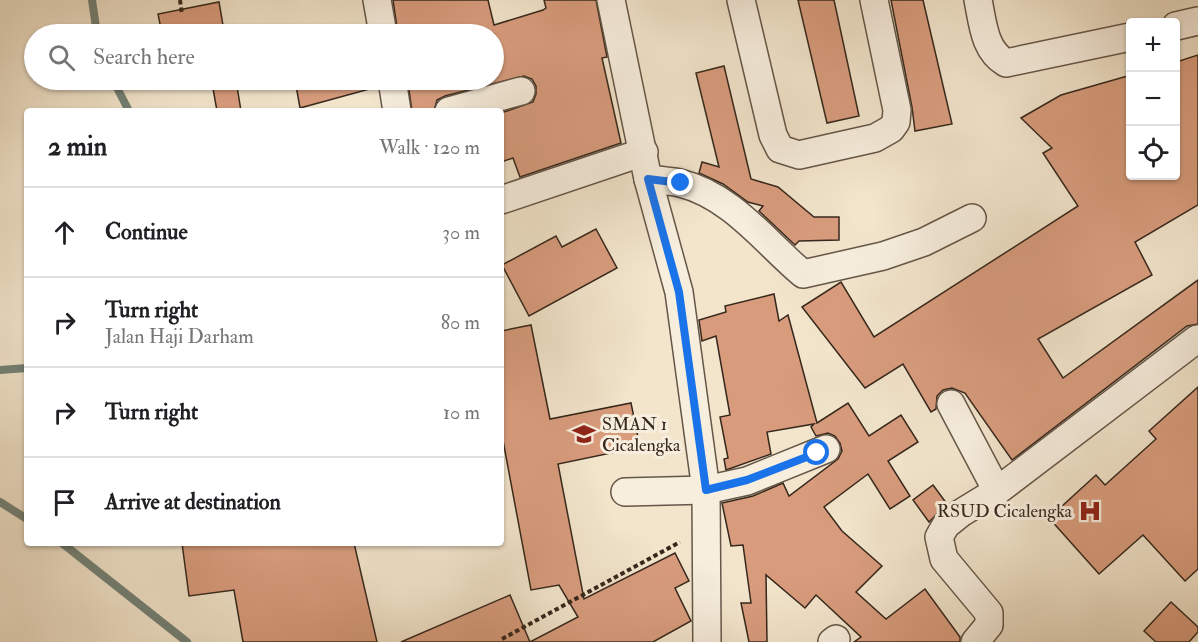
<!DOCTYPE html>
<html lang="en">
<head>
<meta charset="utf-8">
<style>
  :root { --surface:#fff; --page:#f6f6f6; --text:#202124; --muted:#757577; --line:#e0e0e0 }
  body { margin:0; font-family:"IM FELL Double Pica",serif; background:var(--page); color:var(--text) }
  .controls { position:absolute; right:18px; top:18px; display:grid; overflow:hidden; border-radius:6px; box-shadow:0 2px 4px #0004 }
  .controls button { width:54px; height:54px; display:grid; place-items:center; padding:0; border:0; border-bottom:2px solid var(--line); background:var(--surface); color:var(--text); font:30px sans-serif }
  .stop { position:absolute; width:18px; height:18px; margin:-14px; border:4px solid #1a73e8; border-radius:50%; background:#fff }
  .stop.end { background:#1a73e8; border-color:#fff; box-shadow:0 2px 6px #0008 }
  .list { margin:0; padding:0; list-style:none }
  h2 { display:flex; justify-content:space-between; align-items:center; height:78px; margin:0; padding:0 24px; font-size:26px }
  h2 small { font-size:20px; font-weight:400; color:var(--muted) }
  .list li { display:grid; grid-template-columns:39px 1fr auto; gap:18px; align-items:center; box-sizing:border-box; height:90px; padding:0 24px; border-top:2px solid var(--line) }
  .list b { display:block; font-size:22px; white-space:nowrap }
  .list p { margin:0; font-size:20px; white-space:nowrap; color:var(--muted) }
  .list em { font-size:20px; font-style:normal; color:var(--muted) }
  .icon { flex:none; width:33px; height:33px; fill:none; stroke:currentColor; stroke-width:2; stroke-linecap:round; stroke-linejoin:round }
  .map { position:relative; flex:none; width:1198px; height:642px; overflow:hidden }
  .search { position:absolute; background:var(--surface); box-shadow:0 2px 4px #0004; left:24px; top:24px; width:480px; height:66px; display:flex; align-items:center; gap:15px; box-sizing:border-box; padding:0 21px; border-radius:33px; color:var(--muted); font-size:22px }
  .panel { position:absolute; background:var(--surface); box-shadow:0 2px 4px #0004; left:24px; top:108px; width:480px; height:438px; border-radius:6px }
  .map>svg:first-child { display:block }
</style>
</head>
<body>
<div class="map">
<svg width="1198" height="642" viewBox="0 0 1198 642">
  <rect width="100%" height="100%" fill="#f2e5cc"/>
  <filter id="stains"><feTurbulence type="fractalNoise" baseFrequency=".00333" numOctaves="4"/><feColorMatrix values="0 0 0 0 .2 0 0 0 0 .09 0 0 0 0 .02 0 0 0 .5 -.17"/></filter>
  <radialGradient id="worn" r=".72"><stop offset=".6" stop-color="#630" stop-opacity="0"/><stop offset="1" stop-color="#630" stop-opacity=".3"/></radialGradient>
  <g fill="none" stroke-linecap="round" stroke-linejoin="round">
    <g stroke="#738277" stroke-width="8">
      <path d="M 92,0 L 97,34"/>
      <path d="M 113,80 L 129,111"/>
      <path d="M 0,370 L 27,368"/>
      <path d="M 0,502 L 27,519"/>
      <path d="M 62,543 L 187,642"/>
    </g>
  </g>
  <g fill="#d89c7d" stroke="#36271c" stroke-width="1.5">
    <path d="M 393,0 L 488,0 L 494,25 L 543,10 L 546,8 L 544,0 L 596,0 L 607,57 L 602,58 L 621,143 L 520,177 L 513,158 L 501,162 L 501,113 L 533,102 L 536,94 L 536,86 L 532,79 L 524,76 L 445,96 L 437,100 L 434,111 L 412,111 L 408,83 L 424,80 L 494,80 L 494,34 L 398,34 Z"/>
    <path d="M 798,0 L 834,0 L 859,116 L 827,123 Z"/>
    <path d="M 891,0 L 923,0 L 952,124 L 915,131 L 912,107 Z"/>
    <path d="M 219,2 L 224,31 L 201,34 L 162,34 L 158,14 Z"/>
    <path d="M 1198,55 L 1198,205 L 1135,242 L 1152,275 L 1038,339 L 1063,378 L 1198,280 L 1198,324 L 1187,326 L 1012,460 L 965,393 L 952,388 L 943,390 L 937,396 L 936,409 L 931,412 L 903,364 L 865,388 L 802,307 L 841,282 L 874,337 L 1078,206 L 1043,153 L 1052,148 L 1021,118 L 1061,95 L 1131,75 L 1131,176 L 1176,176 L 1176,62 Z"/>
    <path d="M 724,66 L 751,179 L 778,187 L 814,217 L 839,217 L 839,240 L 799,241 L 795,245 L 759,211 L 763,206 L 748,202 L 723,184 L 699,173 L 702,162 L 719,167 L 696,73 Z"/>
    <path d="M 236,80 L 241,111 L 217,111 L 212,83 Z"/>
    <path d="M 295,80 L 377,80 L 377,87 L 300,108 Z"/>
    <path d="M 596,229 L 617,268 L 529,316 L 502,265 L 556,236 L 562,247 Z"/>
    <path d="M 774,294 L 779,321 L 788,315 L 817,423 L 848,403 L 869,436 L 901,415 L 918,442 L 888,461 L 910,496 L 890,509 L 868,474 L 824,507 L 842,531 L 882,566 L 856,592 L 886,619 L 925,589 L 960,637 L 960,642 L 854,642 L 861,637 L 816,595 L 805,608 L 766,575 L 767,642 L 749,642 L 741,603 L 751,603 L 743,545 L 731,546 L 722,503 L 753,496 L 783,483 L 789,496 L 838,459 L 842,451 L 840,443 L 835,436 L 828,433 L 816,436 L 811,427 L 814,424 L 767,432 L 771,454 L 726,470 L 724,459 L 728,458 L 720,417 L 730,415 L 716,336 L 702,341 L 699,320 L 726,312 L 725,306 Z"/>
    <path d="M 531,325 L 550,419 L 631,403 L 640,447 L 558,464 L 584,599 L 675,553 L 689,581 L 675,588 L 691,621 L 653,642 L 401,642 L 510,595 L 530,642 L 578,617 L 559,585 L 531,590 L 501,430 L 501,331 Z"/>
    <path d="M 1198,387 L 1198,569 L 1185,581 L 1143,535 L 1099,574 L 1049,518 L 1096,475 L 1105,485 L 1156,439 L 1149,431 Z"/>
    <path d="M 933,485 L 947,504 L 929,522 L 913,500 Z"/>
    <path d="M 182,543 L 354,543 L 377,642 L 243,642 L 234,590 L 189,596 Z"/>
    <path d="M 1171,602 L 1198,627 L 1198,632 L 1189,642 L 1156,642 L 1144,631 Z"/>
  </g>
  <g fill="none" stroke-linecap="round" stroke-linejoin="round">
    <g stroke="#655648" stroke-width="30">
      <g id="minor">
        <path d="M 377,0 L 383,34"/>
        <path d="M 611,0 L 648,179 L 679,292 L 706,490 L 707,642"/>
        <path d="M 741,0 L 773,135 L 780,149 L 799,155 L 875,138 L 891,129 L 896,122 L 897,110 L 874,0"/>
        <path d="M 978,0 C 983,24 984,50 1006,63 L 1130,37"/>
        <path d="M 1176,26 L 1198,21"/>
        <path d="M 392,80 L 397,111"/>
        <path d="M 449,111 L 521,91"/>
        <path d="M 648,179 C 658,180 670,181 680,183 C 732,196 765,242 803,274 L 883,256 L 924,242 L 972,218"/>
        <path d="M 501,200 L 644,152"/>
        <path d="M 951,404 L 997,491"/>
        <path d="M 625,492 L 706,490 L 747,481 L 826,449"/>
        <path d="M 832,642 L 836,639"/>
        <path d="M 975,642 L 989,625 L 989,613 L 944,559 L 939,537 L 946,525 L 961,513 L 997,491 L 1197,339"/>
      </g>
    </g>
    <g stroke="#36271c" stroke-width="4" stroke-dasharray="4.5 3" stroke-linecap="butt">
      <path d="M 180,0 L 182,14"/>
      <path d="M 502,639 L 680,542"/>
    </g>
    <use href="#minor" stroke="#f7eede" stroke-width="27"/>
  </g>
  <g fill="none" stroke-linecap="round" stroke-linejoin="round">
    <path stroke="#1a73e8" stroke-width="8" d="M 681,183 L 648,179 L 679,292 L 706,490 L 747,480 L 817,453"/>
  </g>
  <defs>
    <g id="school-bare" transform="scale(1.8)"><path d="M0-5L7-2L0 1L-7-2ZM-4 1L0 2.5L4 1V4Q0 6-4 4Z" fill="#8f2418" stroke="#f7eede" stroke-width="2.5" paint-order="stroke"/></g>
    <g id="hospital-bare" transform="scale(1.8)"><path d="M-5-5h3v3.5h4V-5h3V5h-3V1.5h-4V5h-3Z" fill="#8f2418" stroke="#f7eede" stroke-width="2.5" paint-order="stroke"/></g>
  </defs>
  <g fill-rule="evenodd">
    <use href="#school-bare" x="584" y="434"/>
    <use href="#hospital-bare" x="1090" y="511"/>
  </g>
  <g text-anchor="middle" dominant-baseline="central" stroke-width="6" stroke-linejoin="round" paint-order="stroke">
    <g font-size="18" fill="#36271c" stroke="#f7eede" text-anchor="start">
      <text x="602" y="424">SMAN 1<tspan x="602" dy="21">Cicalengka</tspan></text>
      <text x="1072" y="511" text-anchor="end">RSUD Cicalengka</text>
    </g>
  </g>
  <rect width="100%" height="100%" filter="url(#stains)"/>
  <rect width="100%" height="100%" fill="url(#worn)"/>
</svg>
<div class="controls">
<button>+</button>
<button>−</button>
<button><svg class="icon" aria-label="locate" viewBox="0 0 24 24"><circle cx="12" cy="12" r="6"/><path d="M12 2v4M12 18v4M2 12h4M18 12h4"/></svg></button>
</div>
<div class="stop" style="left:817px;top:453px"></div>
<div class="stop end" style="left:681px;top:183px"></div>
<div class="search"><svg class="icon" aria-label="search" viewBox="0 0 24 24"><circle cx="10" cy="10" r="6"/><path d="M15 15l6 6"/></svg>Search here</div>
<section class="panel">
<h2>2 min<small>Walk · 120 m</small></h2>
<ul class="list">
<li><svg class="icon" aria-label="ahead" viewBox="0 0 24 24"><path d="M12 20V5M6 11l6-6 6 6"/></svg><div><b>Continue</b></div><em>30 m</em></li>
<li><svg class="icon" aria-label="right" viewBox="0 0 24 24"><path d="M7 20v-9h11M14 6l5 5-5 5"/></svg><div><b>Turn right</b><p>Jalan Haji Darham</p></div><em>80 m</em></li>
<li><svg class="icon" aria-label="right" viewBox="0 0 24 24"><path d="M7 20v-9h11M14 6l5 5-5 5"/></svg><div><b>Turn right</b></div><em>10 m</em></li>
<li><svg class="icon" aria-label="arrive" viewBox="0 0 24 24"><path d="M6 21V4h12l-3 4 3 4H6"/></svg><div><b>Arrive at destination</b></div></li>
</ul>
</section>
</div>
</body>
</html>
